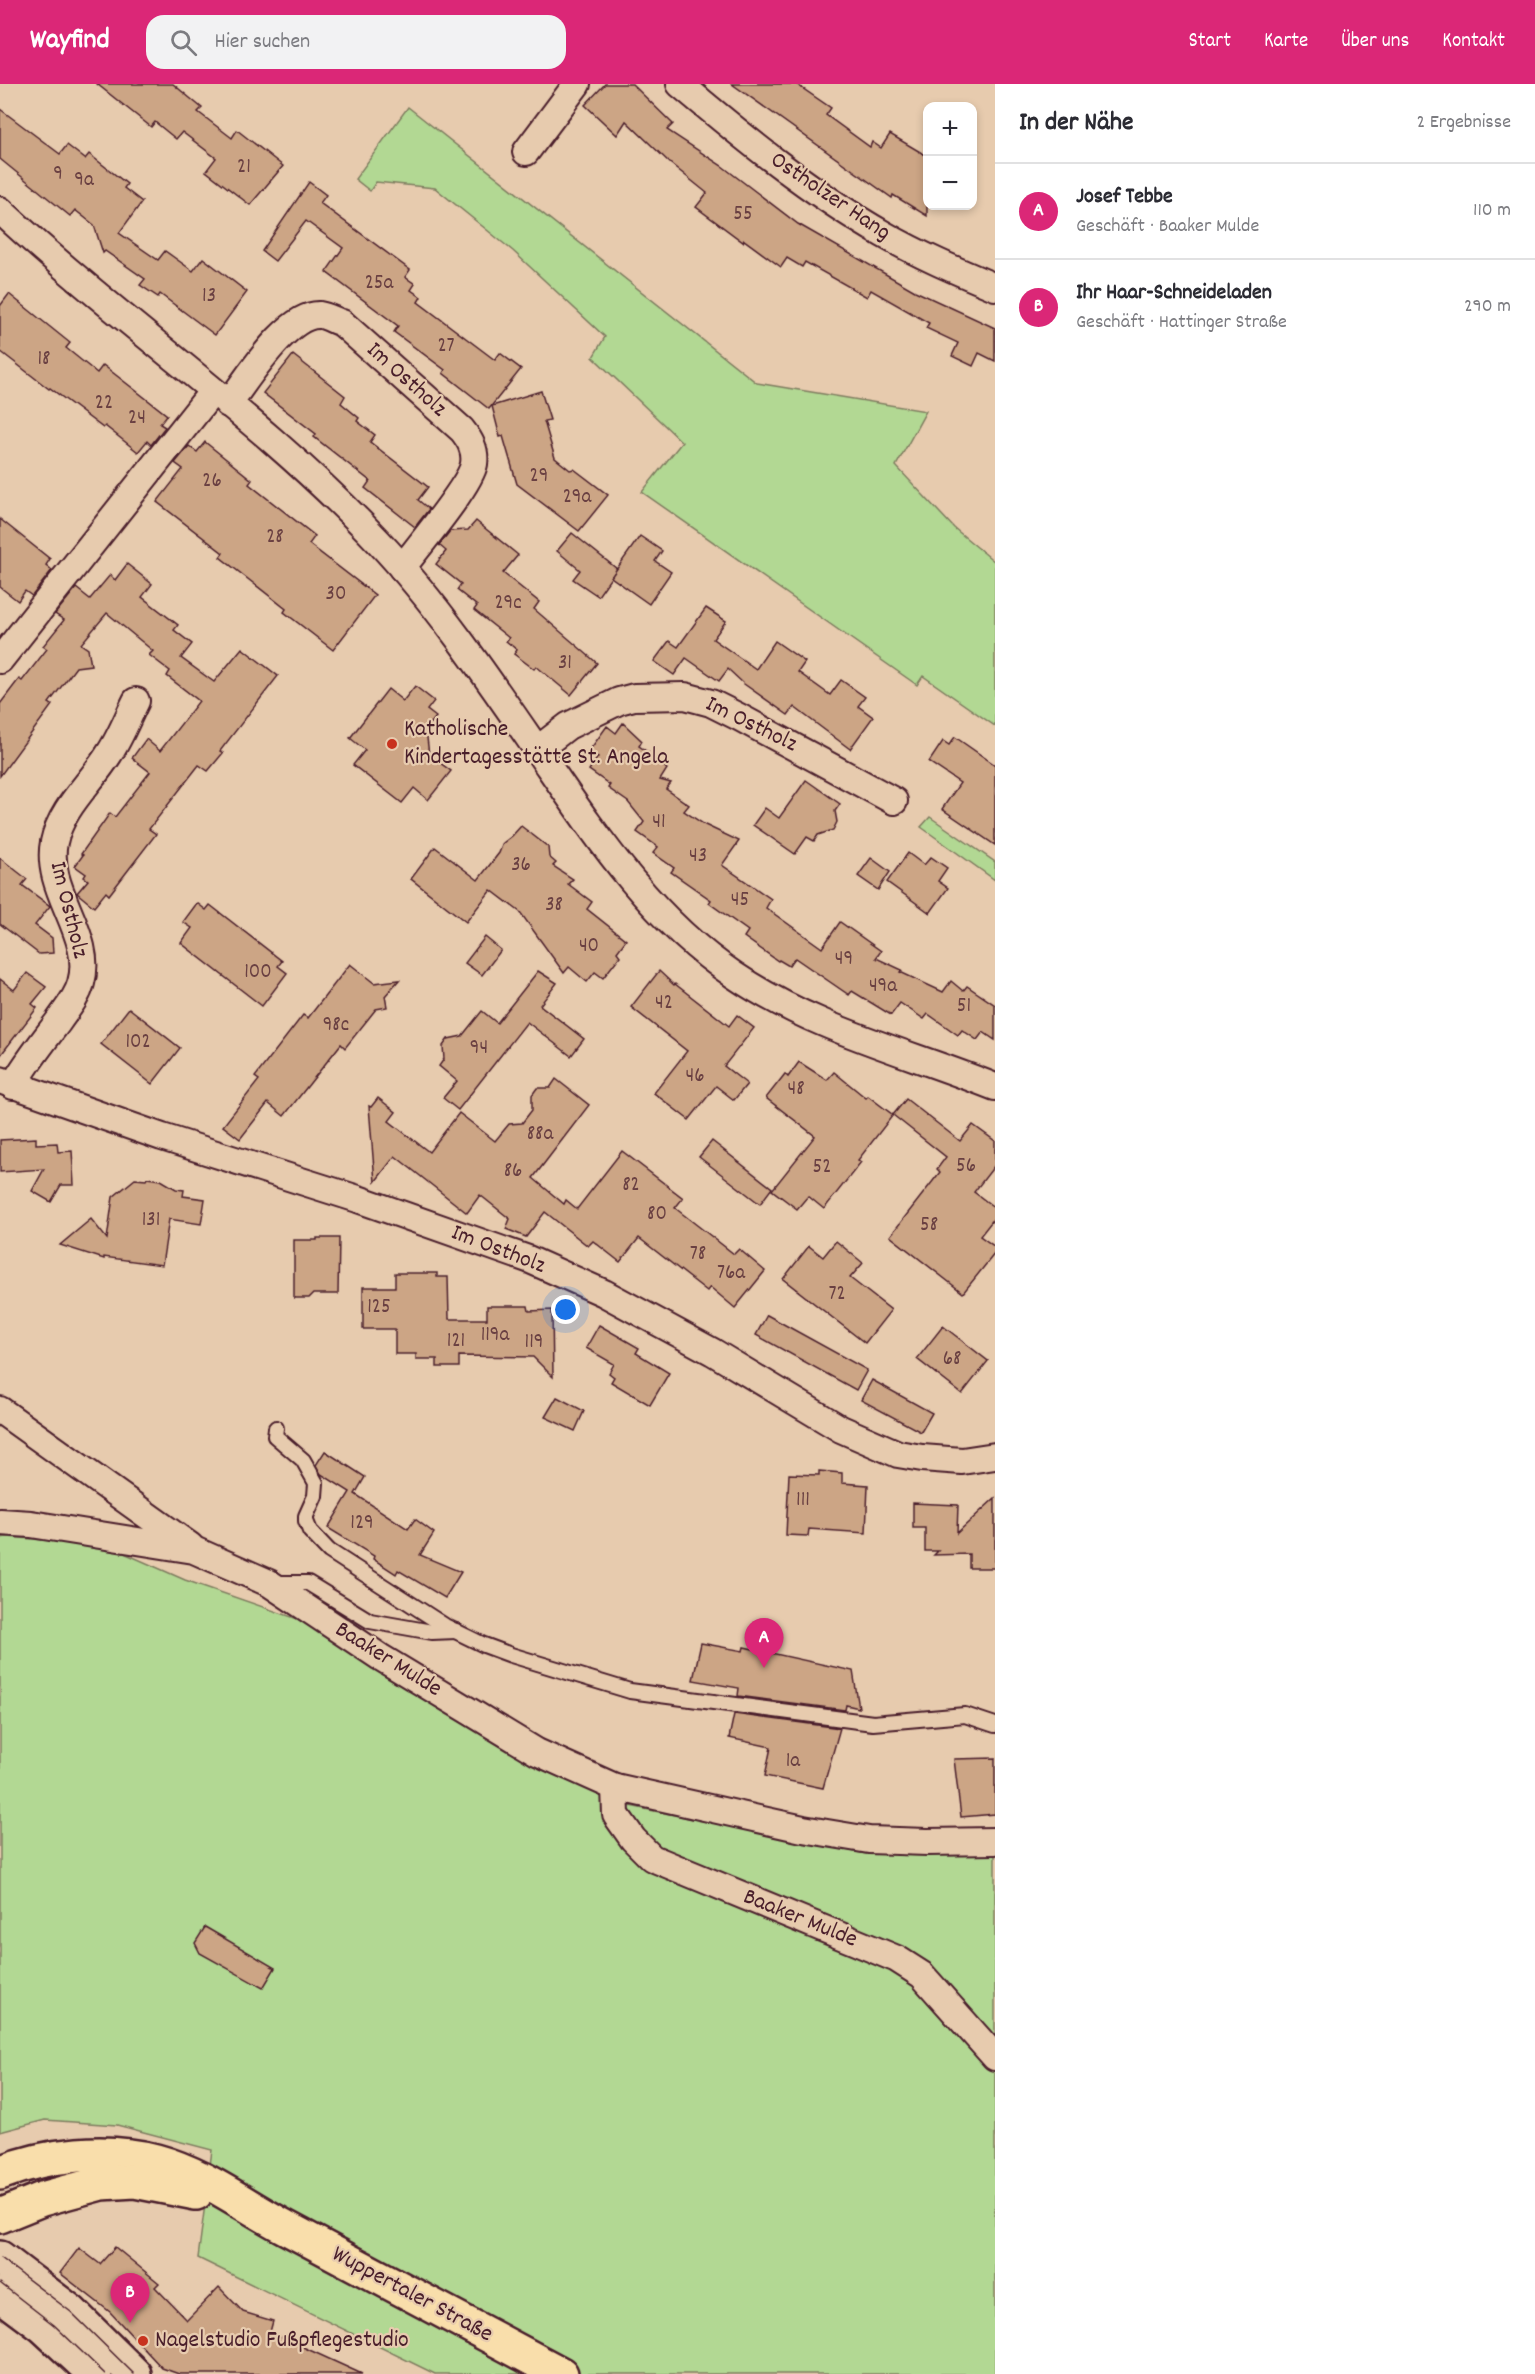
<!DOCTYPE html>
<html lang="de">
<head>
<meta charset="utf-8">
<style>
  :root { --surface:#fff; --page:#f2f2f3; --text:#2b2b33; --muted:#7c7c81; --line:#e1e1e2; --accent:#db2777 }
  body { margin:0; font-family:Dekko,sans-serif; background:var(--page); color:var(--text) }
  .controls { position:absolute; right:18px; top:18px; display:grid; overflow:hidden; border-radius:12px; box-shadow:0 3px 9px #0003 }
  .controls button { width:54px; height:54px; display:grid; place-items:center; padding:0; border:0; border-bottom:2px solid var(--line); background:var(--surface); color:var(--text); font:30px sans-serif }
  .you { position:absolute; left:566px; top:1226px; width:21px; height:21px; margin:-15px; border:4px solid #fff; border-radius:50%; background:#1a73e8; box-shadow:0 0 0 9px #1a73e833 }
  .badge { display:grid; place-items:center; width:39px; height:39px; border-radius:50%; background:var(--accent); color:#fff; font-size:20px; font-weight:700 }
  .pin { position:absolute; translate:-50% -50px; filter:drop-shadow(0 2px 3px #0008) }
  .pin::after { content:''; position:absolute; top:32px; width:21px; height:18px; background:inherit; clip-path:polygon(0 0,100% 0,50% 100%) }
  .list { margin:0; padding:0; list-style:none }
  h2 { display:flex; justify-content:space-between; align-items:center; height:78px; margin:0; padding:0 24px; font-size:26px }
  h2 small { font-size:20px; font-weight:400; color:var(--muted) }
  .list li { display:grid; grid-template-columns:39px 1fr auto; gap:18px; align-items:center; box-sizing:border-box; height:96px; padding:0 24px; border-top:2px solid var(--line) }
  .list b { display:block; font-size:22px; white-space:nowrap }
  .list p { margin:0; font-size:20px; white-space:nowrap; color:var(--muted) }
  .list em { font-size:20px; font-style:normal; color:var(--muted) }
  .icon { flex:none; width:33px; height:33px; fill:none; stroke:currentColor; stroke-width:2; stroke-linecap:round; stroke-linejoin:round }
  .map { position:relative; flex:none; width:995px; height:2290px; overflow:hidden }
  header { display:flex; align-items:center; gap:36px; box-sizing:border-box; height:84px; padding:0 30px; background:var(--accent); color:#fff }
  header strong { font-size:28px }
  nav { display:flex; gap:33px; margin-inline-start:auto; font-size:21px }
  .search { width:420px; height:54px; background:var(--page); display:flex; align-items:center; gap:15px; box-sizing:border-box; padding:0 21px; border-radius:18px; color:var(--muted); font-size:22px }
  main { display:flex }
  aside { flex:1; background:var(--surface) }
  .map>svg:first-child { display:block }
</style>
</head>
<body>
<header>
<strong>Wayfind</strong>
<div class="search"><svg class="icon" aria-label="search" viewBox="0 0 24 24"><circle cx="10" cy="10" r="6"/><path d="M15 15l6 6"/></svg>Hier suchen</div>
<nav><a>Start</a><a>Karte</a><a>Über uns</a><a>Kontakt</a></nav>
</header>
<main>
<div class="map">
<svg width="995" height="2290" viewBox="0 0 995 2290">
  <rect width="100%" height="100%" fill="#e7cbae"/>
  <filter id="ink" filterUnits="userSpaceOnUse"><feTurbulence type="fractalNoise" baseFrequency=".0167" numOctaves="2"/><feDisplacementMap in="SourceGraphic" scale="12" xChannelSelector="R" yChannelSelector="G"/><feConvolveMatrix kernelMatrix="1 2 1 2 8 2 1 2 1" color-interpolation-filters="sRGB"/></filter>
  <g filter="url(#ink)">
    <g fill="#b2d893" stroke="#7e7c5f" stroke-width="1.5">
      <path d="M 408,23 L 757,299 L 926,327 L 896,382 L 954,444 L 995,478 L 995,642 L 923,592 L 917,601 L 642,408 L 682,358 L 593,273 L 605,253 L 513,167 L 435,104 L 376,98 L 370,107 L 355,95 Z"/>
      <path d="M 930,733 L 995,778 L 995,796 L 921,743 Z"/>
      <path d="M 7,1453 L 106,1461 L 185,1496 L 315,1541 L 620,1720 L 866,1770 L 995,1760 L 995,2290 L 435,2290 L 198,2174 L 212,2066 L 117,2041 L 45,2036 L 0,2048 L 0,1454 Z"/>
    </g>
    <g fill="#cca585" stroke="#4a1f2b" stroke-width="1.5">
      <path d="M 97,0 L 173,0 L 202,24 L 198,28 L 232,54 L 237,46 L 283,82 L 250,121 L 206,87 L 216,74 L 182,48 L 176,55 L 155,38 L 151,43 Z"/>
      <path d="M 605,0 L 632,0 L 673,40 L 667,46 L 722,82 L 798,140 L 915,207 L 995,244 L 995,277 L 979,269 L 973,282 L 952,272 L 958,259 L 926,244 L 929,239 L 871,206 L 867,213 L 805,178 L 802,183 L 787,174 L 781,183 L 744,156 L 743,158 L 696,123 L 707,109 L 671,80 L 626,37 L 617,51 L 585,21 Z"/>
      <path d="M 732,0 L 796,0 L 831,24 L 826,31 L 870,63 L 872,58 L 881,64 L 890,50 L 927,72 L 927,132 L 893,111 L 892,114 Z"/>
      <path d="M 0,25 L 60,70 L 67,61 L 85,75 L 89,70 L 127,100 L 124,104 L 142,118 L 119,149 L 158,176 L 165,167 L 193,187 L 203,174 L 247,208 L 215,251 L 160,210 L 158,213 L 140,201 L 145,195 L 105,167 L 103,169 L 94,141 L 75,126 L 70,132 L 0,75 Z"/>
      <path d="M 309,98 L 326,111 L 320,119 L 410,186 L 405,193 L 415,200 L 411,206 L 421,213 L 418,218 L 495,276 L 500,269 L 521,285 L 489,325 L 443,289 L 445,286 L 394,248 L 398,242 L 326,188 L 343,164 L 306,137 L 275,177 L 262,167 Z"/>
      <path d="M 9,210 L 70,259 L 66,264 L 97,289 L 103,281 L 167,331 L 160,340 L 165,343 L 151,361 L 147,357 L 138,368 L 105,342 L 103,344 L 50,304 L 49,305 L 0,267 L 0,222 Z"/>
      <path d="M 293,271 L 345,312 L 341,319 L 359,334 L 357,337 L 375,351 L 370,358 L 428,403 L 418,416 L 429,425 L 415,443 L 365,404 L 370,397 L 314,353 L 316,350 L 263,309 Z"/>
      <path d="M 541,307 L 550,336 L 544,337 L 555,374 L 570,386 L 574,385 L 608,411 L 579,447 L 517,400 L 503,352 L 500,353 L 492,322 Z"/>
      <path d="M 205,358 L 252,396 L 249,400 L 315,452 L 309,460 L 375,511 L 333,566 L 284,528 L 286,525 L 220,473 L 223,469 L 157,418 L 183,385 L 175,379 L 189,362 L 197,368 Z"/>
      <path d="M 0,435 L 50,475 L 46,481 L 52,486 L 32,512 L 25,507 L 18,517 L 0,503 Z"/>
      <path d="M 476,437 L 518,471 L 503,489 L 539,518 L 534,525 L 597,579 L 571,611 L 536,582 L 534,585 L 514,570 L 517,566 L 506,557 L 509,554 L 474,526 L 477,522 L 457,506 L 461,500 L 436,480 L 446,467 L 439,461 L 450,447 L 468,446 Z"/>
      <path d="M 572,449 L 617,485 L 598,512 L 573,495 L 580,486 L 557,467 Z"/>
      <path d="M 640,452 L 662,467 L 655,477 L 671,488 L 649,520 L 611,493 Z"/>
      <path d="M 127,480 L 152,500 L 142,513 L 178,541 L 174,546 L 192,560 L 181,574 L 214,598 L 242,564 L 278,592 L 220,667 L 223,669 L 208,687 L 199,681 L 149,745 L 156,750 L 109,811 L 106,808 L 94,823 L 77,809 L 88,796 L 84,793 L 86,790 L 75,782 L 83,771 L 81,770 L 110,729 L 115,733 L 150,688 L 132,674 L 146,655 L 160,667 L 199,617 L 167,592 L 170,587 L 149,571 L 153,567 L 107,529 L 81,560 L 88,565 L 91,581 L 76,583 L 49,619 L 52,621 L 0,692 L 0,620 L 19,595 L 22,597 L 47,565 L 43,562 L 64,536 L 55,530 L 76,504 L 90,515 L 110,491 L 115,496 Z"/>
      <path d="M 706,524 L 726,537 L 713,555 L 756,585 L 775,557 L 805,578 L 798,588 L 830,611 L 841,596 L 865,613 L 858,622 L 873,633 L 850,665 L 794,623 L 788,631 L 744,600 L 728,585 L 719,597 L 686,574 L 674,591 L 654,577 L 669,557 L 678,563 Z"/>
      <path d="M 415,602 L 434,617 L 427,626 L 436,633 L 426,645 L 429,671 L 451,687 L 428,716 L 414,704 L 402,719 L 353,681 L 365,666 L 350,654 L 388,605 L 403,617 Z"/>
      <path d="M 623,639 L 642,657 L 639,662 L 659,676 L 658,678 L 667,685 L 660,696 L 671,699 L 666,705 L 689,721 L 684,727 L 705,741 L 739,757 L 722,781 L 771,815 L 766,824 L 822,864 L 840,838 L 881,867 L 876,874 L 902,886 L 900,888 L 943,908 L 951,897 L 963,907 L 967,902 L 995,921 L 995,956 L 983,948 L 977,956 L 962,946 L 958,951 L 928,930 L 924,935 L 900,919 L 891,931 L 852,907 L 849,911 L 795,874 L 789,882 L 779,876 L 778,877 L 744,853 L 748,847 L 709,819 L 711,816 L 671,788 L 674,784 L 653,769 L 658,763 L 637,748 L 644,738 L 628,718 L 608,704 L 610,701 L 589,686 L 598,673 L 589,667 L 607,642 L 616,649 Z"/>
      <path d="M 955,653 L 995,681 L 995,761 L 942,725 L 960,699 L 929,678 L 943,657 L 949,661 Z"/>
      <path d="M 806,696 L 840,720 L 835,727 L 837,738 L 833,746 L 818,751 L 814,757 L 807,753 L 795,770 L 753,741 L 765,724 L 779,734 Z"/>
      <path d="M 521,742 L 548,763 L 549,773 L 556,779 L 553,782 L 573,795 L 568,800 L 592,818 L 587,825 L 626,856 L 617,868 L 620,872 L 603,894 L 595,888 L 587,898 L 569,883 L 564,889 L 520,828 L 491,806 L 466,838 L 411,795 L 435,763 L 478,796 L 499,769 L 503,759 L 512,752 Z"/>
      <path d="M 908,769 L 924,781 L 931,773 L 947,784 L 938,797 L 948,804 L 930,829 L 887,798 Z"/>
      <path d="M 0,774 L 27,795 L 22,801 L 50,822 L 35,841 L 52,854 L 53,869 L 39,870 L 0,840 Z"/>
      <path d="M 871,774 L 890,788 L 878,806 L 858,792 Z"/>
      <path d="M 197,819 L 206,826 L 210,821 L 282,877 L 278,882 L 287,889 L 262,922 L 181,859 L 192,844 L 183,838 Z"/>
      <path d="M 485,853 L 501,866 L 482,891 L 465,879 Z"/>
      <path d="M 350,880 L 374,899 L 399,896 L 385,912 L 387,923 L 376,925 L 345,964 L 341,960 L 284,1032 L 268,1019 L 240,1055 L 223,1042 L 259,996 L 255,993 L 303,931 L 308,934 Z"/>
      <path d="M 538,887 L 557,899 L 540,921 L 584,955 L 571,972 L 527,938 L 458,1026 L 443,1014 L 457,997 L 439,982 L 444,975 L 443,962 L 448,955 L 462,952 L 482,927 L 497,939 Z"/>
      <path d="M 659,887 L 674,901 L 675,900 L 729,942 L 737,931 L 754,944 L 724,982 L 747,1000 L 734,1016 L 716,1002 L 689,1036 L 654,1009 L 687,967 L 631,923 Z"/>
      <path d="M 27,889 L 46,903 L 32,920 L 37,924 L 0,972 L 0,895 L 14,906 Z"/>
      <path d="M 129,924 L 180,964 L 152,1000 L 101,960 Z"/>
      <path d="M 799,978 L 827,996 L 834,988 L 866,1014 L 868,1012 L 893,1031 L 858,1076 L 861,1078 L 824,1125 L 808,1112 L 797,1125 L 772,1106 L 815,1052 L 766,1014 L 785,990 L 788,993 Z"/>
      <path d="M 556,995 L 589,1021 L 533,1094 L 564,1120 L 566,1116 L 577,1125 L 622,1067 L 683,1114 L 675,1124 L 734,1170 L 739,1165 L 765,1187 L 735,1224 L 710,1203 L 707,1207 L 639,1154 L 620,1178 L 593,1157 L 588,1162 L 545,1128 L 526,1153 L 506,1145 L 510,1135 L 480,1111 L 467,1129 L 395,1072 L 375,1098 L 369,1022 L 371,1023 L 378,1014 L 396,1028 L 389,1037 L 429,1068 L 459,1029 L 495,1057 L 509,1040 L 522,1039 L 532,1026 L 532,1011 L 537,1004 L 550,1004 Z"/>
      <path d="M 906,1015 L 960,1057 L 973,1041 L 995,1057 L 995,1081 L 974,1108 L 995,1124 L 995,1133 L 980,1152 L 995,1163 L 995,1169 L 963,1209 L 890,1152 L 940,1088 L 937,1085 L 946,1073 L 893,1031 Z"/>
      <path d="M 36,1054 L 36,1060 L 57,1059 L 58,1068 L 72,1067 L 74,1101 L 61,1101 L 51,1118 L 32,1107 L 44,1085 L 0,1088 L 0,1056 Z"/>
      <path d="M 712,1057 L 772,1104 L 760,1120 L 699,1073 Z"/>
      <path d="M 147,1094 L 161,1096 L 176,1105 L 184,1106 L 183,1112 L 205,1115 L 201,1140 L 169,1135 L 162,1181 L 104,1173 L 104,1175 L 60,1161 L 91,1135 L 107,1155 L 113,1113 L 135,1095 L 146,1096 Z"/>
      <path d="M 317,1154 L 339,1154 L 338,1210 L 313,1210 L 309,1214 L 294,1214 L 294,1156 L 317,1156 Z"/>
      <path d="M 836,1157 L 863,1179 L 850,1194 L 891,1226 L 865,1259 L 783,1195 L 809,1162 L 823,1173 Z"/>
      <path d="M 395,1189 L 437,1189 L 437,1193 L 448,1193 L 449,1235 L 487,1235 L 487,1222 L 528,1222 L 529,1227 L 552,1226 L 553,1293 L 533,1273 L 459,1272 L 459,1283 L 437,1283 L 437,1275 L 416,1275 L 416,1270 L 395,1270 L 395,1245 L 363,1245 L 363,1203 L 395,1203 Z"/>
      <path d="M 767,1231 L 867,1286 L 856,1306 L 756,1251 Z"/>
      <path d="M 599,1241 L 639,1264 L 636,1269 L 669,1289 L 650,1321 L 611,1298 L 614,1293 L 609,1289 L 614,1280 L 586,1264 Z"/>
      <path d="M 943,1242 L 988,1277 L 962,1310 L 917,1275 Z"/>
      <path d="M 872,1296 L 932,1329 L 921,1348 L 861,1316 Z"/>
      <path d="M 557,1313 L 584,1327 L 575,1347 L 545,1333 Z"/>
      <path d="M 325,1367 L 365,1393 L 355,1410 L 408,1445 L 415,1435 L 434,1449 L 420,1471 L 461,1488 L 445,1514 L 398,1486 L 396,1490 L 373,1475 L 374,1472 L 328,1444 L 350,1408 L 321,1390 L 316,1381 Z"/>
      <path d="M 819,1387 L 842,1389 L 842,1399 L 868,1401 L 866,1449 L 809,1445 L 808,1452 L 786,1451 L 789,1390 L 819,1391 Z"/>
      <path d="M 995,1414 L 995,1484 L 969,1484 L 969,1470 L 934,1471 L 938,1467 L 925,1467 L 925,1444 L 913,1444 L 913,1419 L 958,1421 L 957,1449 Z"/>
      <path d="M 701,1559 L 743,1567 L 744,1563 L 853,1587 L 859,1624 L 846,1621 L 845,1626 L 738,1612 L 739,1604 L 693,1596 Z"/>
      <path d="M 734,1630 L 840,1644 L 823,1704 L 765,1692 L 771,1663 L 729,1654 Z"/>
      <path d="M 995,1674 L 995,1730 L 961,1733 L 954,1675 Z"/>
      <path d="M 205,1843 L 275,1884 L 263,1904 L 200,1869 L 195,1859 Z"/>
      <path d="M 115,2163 L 159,2199 L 155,2203 L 187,2236 L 219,2203 L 243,2228 L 273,2237 L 270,2248 L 362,2290 L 179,2290 L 162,2284 L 110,2228 L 60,2189 L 79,2164 L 100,2180 Z"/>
    </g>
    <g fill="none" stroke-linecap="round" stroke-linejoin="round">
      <g stroke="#4a1f2b" stroke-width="18">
        <g id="lane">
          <path d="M 276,1344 L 275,1352 L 303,1376 L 316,1399 L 315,1412 L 306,1432 L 306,1437 L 310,1447 L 329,1467 L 445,1542 L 484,1561 L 511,1571 L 630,1607 L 873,1639 L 965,1631 L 995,1641"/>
          <path d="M 274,1499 L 308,1499 L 370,1537 L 432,1548 L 456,1547"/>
        </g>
      </g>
      <g stroke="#4a1f2b" stroke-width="30">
        <g id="street">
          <path d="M 680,0 C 744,54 810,108 883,150 C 919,171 957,187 995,203"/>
          <path d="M 526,68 L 577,0"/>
          <path d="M 0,126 C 122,240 263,335 378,457 C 440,523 491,599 542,673 C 597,753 652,836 734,891 C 815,946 905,967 995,1003"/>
          <path d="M 228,320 C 247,296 287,229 320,231 C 327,232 335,237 342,239 L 462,346 C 470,356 476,366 474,380 C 471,400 417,464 402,484"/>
          <path d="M 0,576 L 213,307"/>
          <path d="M 537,666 L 568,642 L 619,617 L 634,613 L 685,612 L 711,619 L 739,633 L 894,717"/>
          <path d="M 0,996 L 162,1053 L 358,1115 L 528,1175 L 604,1209 L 713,1268 L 841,1345 L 898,1370 L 922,1374 L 962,1377 L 995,1372"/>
          <path d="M 13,1002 C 26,979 42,959 58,938 C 66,926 77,914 81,899 C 95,851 44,807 54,758 C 61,724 91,699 109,670 C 120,654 127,635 136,617"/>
          <path d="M 0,1326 L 190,1462"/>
          <path d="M 0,1438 L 31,1440 L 194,1466 L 269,1499 L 380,1573 L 537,1668 L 615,1703 L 803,1745 L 869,1756 L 927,1758 L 995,1757"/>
          <path d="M 615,1703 L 616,1731 L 633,1755 L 652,1774 L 897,1875 L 922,1891 L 995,1973"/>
        </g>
      </g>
      <g stroke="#4a1f2b" stroke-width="38">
        <g id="secondary">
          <path d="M 0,2174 L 71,2228 L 134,2290"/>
          <path d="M 0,2210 L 43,2242 L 95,2290"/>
        </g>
      </g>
      <g stroke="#4a1f2b" stroke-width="38">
        <g id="primary">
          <path d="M 0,2089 C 47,2070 107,2064 156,2077 C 204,2090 242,2120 285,2143 C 377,2192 469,2241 561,2290"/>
          <path d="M 0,2132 L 42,2115 L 101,2099 L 135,2097 L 196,2109"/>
        </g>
      </g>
      <use href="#lane" stroke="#e7cbae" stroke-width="14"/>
      <use href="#street" stroke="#e7cbae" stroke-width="26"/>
      <use href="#secondary" stroke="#e7cbae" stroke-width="33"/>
      <use href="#primary" stroke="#f9deab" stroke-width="33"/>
      <g stroke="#4a1f2b" stroke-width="1.5">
        <path d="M 0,2174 L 71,2228 L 134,2290"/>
        <path d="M 0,2199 L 54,2241 L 105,2290"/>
      </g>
    </g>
  </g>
  <g fill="#c8321e" stroke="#e7cbae" stroke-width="2">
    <circle cx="392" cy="660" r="6"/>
    <circle cx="143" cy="2257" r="6"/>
  </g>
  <g text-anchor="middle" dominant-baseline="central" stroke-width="4.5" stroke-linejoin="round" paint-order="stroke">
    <g font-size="21" fill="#6a4042">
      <text x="244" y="84">21</text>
      <text x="58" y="91">9</text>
      <text x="84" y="97">9a</text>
      <text x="743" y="131">55</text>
      <text x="379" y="200">25a</text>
      <text x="209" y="213">13</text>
      <text x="446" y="263">27</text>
      <text x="44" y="276">18</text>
      <text x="104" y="320">22</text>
      <text x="137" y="335">24</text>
      <text x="539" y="393">29</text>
      <text x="212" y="398">26</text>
      <text x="577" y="414">29a</text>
      <text x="275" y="454">28</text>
      <text x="336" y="511">30</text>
      <text x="508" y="520">29c</text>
      <text x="565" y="580">31</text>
      <text x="659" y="739">41</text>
      <text x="698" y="773">43</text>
      <text x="521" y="782">36</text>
      <text x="740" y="817">45</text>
      <text x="554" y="822">38</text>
      <text x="589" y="863">40</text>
      <text x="844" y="876">49</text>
      <text x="258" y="889">100</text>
      <text x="883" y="903">49a</text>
      <text x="664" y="920">42</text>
      <text x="964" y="923">51</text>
      <text x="336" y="942">98c</text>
      <text x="138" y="959">102</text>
      <text x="479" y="965">94</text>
      <text x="695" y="993">46</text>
      <text x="796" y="1006">48</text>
      <text x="540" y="1051">88a</text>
      <text x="966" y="1083">56</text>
      <text x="822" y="1084">52</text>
      <text x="513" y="1088">86</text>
      <text x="631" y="1102">82</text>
      <text x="657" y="1131">80</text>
      <text x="151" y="1137">131</text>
      <text x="929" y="1142">58</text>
      <text x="698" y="1171">78</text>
      <text x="731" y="1190">76a</text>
      <text x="837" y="1211">72</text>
      <text x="379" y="1224">125</text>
      <text x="495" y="1252">119a</text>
      <text x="456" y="1258">121</text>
      <text x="534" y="1259">119</text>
      <text x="952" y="1276">68</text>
      <text x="803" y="1417">111</text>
      <text x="362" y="1440">129</text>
      <text x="793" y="1678">1a</text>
    </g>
    <g font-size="24" fill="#4a1f2b" stroke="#e7cbae">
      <text transform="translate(830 113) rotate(34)">Ostholzer Hang</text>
      <text transform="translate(406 296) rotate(42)">Im Ostholz</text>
      <text transform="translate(751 641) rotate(26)">Im Ostholz</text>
      <text transform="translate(68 826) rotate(76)">Im Ostholz</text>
      <text transform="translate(498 1166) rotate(21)">Im Ostholz</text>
      <text transform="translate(388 1576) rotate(32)">Baaker Mulde</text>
      <text transform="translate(800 1835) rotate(22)">Baaker Mulde</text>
      <text transform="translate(412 2211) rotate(28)">Wuppertaler Straße</text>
    </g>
    <g font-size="24" fill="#4a1f2b" stroke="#e7cbae" text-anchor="start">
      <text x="404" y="646">Katholische<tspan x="404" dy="28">Kindertagesstätte St. Angela</tspan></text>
      <text x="155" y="2257">Nagelstudio Fußpflegestudio</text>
    </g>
  </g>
</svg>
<div class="controls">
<button>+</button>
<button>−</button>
</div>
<div class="you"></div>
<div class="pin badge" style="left:764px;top:1584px">A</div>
<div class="pin badge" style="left:130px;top:2239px">B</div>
</div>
<aside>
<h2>In der Nähe<small>2 Ergebnisse</small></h2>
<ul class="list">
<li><span class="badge">A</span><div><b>Josef Tebbe</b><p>Geschäft · Baaker Mulde</p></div><em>110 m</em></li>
<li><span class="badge">B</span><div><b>Ihr Haar-Schneideladen</b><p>Geschäft · Hattinger Straße</p></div><em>290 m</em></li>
</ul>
</aside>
</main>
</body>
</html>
